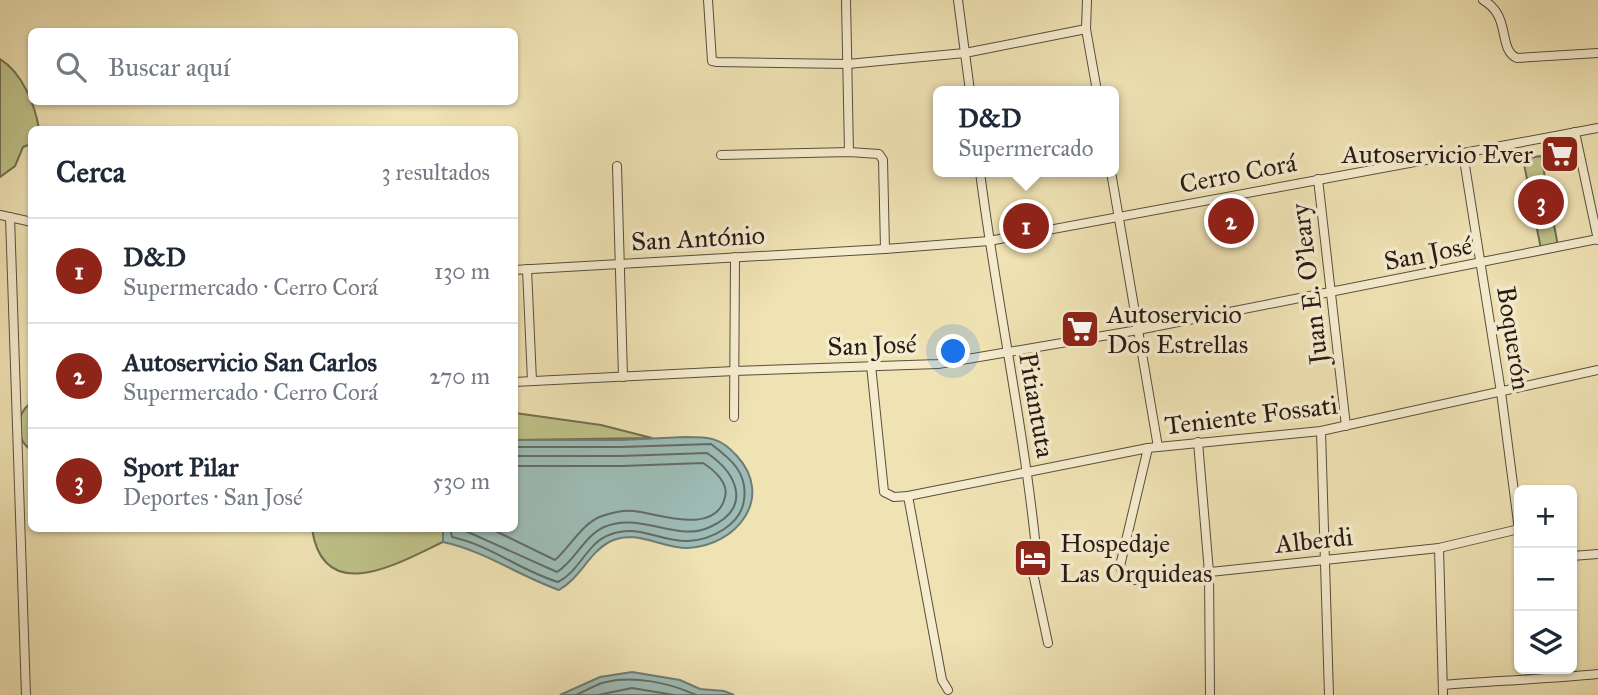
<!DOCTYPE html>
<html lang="es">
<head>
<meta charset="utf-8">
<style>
  :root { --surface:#fff; --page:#f2f2f3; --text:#1f2937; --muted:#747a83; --line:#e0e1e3; --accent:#8f2418 }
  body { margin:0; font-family:"IM FELL Great Primer",serif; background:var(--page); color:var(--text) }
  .controls { position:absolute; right:21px; bottom:21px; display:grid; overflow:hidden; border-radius:10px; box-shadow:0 2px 5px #0004 }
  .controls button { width:63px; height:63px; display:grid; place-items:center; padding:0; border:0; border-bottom:2px solid var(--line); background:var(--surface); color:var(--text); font:35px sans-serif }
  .you { position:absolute; left:954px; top:352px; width:24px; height:24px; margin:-18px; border:5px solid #fff; border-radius:50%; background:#1a73e8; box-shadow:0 0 0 10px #1a73e833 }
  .badge { display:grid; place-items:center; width:46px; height:46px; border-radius:50%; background:var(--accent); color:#fff; font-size:23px; font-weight:700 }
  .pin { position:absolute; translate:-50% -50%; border:4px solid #fff; box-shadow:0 2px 7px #0006 }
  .popup { position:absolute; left:933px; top:86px; width:186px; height:91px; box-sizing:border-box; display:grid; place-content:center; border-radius:10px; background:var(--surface); filter:drop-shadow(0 2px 5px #0005); font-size:23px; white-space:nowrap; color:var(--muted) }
  .popup b { font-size:26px; color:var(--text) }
  .popup::after { content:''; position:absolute; left:50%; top:100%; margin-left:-14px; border:14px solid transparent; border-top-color:var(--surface) }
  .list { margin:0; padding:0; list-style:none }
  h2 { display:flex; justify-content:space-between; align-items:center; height:91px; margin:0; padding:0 28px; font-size:30px }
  h2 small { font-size:23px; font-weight:400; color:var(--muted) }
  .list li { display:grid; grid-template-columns:46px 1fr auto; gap:21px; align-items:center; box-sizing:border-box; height:105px; padding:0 28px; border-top:2px solid var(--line) }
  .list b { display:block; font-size:26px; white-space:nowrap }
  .list p { margin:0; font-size:23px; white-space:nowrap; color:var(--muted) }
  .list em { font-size:23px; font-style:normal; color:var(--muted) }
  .icon { flex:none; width:38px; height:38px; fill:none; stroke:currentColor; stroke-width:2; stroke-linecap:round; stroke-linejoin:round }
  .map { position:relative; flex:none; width:1598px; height:695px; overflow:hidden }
  .search { position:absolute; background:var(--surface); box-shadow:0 2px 5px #0004; left:28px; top:28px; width:490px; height:77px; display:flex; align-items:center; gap:18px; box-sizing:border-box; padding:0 24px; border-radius:10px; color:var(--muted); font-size:26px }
  .panel { position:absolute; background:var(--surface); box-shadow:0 2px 5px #0004; left:28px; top:126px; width:490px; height:406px; border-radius:10px }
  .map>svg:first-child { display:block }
</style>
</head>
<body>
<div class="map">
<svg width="1598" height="695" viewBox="0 0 1598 695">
  <rect width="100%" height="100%" fill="#efe2b3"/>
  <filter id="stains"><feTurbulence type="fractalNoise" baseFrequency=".00286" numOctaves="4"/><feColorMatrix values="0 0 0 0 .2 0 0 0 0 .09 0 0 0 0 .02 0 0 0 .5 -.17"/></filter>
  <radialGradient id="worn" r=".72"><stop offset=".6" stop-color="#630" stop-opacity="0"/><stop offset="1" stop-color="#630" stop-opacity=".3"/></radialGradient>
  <g fill="#bec289" stroke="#726e50" stroke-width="2">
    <path d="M 0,59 C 22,72 35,105 39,129 L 32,130 L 31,144 L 23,147 L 15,166 L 0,177 Z"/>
    <path d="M 1541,156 L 1558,246 L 1541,249 L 1523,159 Z"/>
    <path d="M 31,403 L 31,450 C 15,439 15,414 31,403 Z"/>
    <path d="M 515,413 L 601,425 L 652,438 L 515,440 Z"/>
    <path d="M 312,529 L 443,529 L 443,542 C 400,562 324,608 312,529 Z"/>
  </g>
  <g fill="#9dbcb6" stroke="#6e7c76" stroke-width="2">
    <path d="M 685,437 C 709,437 720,437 737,456 C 775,498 736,546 688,548 C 663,549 635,528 609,542 C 589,553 580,578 559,590 C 519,576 485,551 443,542 L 443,529 L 514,528 L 515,440 L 621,440 Z"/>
    <path d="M 632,672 L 680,680 L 700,689 L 724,691 L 734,695 L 560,695 L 600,677 Z"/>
  </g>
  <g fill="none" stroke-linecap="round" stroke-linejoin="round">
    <g stroke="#626c66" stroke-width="2">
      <path d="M 450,528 L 452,537 C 490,545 521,571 558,582 C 579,572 587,543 609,535 C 639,523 660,542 688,541 C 711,540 741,525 744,500 C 748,473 731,459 711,444 L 621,447 L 514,447"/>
      <path d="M 459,528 L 557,572 C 575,561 584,536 604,527 C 640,511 677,543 710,527 C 752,508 738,474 707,453 L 621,456 L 514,456"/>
      <path d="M 489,528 L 555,560 C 570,547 582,523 602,516 C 611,513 624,510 634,511 C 659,514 716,536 725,497 C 729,483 714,470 703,463 L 622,466 L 514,466"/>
      <path d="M 576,695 C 585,691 594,686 602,683 C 632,675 668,682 696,695"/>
      <path d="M 598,695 L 632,688 L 674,695"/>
    </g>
    <g stroke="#594d3d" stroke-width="10">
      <g id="minor">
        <path d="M 708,0 L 712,61 L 717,62 L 848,64 L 965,53 L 1086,29"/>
        <path d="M 846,0 L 849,152"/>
        <path d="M 958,0 L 970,91"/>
        <path d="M 1087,0 L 1086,29 L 1097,91"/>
        <path d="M 1483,0 C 1512,16 1497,49 1517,58 L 1598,53"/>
        <path d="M 1575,132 L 1598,240"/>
        <path d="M 1463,153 L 1501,392 L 1519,530"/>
        <path d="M 721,155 L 849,152 L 879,154 L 883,160 L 885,249"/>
        <path d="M 617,166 L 623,377"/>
        <path d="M 980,172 C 996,298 1023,422 1036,548 L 1030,559 L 1048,643"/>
        <path d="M 1111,172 L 1158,447"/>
        <path d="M 1318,179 L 1346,426"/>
        <path d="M 0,215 L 32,222"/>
        <path d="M 10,217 L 26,695"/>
        <path d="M 527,269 L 532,381"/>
        <path d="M 514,270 L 885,249 L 989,241 L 1598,128"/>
        <path d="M 871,365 L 884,492 L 894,497 L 908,496 L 942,680 L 948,690"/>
        <path d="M 514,382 L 734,371 L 938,364 L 1138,330 L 1598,239"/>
        <path d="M 734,417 L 735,257"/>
        <path d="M 1321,431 L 1329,695"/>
        <path d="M 1198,442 L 1209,572 L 1210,695"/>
        <path d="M 1148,448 L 1120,566 L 1124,576 L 1134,580 L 1439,548 L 1519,529"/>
        <path d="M 908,496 L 1148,448 L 1321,431 L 1598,370"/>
        <path d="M 1439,548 L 1443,694"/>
        <path d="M 1572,556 L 1598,554"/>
        <path d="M 1443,685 C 1495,681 1546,679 1598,674"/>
      </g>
    </g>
    <use href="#minor" stroke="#f5ecce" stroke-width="8"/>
  </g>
  <defs>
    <g id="supermarket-square" transform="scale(2.0125)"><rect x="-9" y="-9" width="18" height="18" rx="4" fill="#8f2418" stroke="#f5ecce"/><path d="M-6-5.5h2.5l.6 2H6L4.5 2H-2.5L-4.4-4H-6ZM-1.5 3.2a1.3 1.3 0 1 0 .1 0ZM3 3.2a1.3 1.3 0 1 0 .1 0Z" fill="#fff"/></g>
    <g id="hotel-square" transform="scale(2.0125)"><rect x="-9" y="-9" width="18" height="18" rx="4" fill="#8f2418" stroke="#f5ecce"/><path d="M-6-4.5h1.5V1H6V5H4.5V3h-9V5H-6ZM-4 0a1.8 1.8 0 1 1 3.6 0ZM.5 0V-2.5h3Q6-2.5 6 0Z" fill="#fff"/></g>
  </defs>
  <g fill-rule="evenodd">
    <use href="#supermarket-square" x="1560" y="154"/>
    <use href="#supermarket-square" x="1080" y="329"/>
    <use href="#hotel-square" x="1033" y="558"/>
  </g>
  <g text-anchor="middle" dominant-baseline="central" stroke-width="7" stroke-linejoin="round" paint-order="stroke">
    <g font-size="26" fill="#271b16" stroke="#f5ecce" text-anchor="start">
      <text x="1533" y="154" text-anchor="end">Autoservicio Ever</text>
      <text x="1107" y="314">Autoservicio<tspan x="1107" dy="30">Dos Estrellas</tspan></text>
      <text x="1060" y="543">Hospedaje<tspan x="1060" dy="30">Las Orquideas</tspan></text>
    </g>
    <g font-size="26" fill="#271b16" stroke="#f5ecce">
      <text transform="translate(1238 173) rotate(-11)">Cerro Corá</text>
      <text transform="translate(698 238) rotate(-3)">San António</text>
      <text transform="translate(1428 253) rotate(-11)">San José</text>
      <text transform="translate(1309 284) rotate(-97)">Juan E. O'leary</text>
      <text transform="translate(1514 338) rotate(81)">Boquerón</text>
      <text transform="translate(872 345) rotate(-2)">San José</text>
      <text transform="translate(1037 405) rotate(80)">Pitiantuta</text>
      <text transform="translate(1251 415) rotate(-7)">Teniente Fossati</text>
      <text transform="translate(1314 540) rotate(-6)">Alberdi</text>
    </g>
  </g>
  <rect width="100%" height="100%" filter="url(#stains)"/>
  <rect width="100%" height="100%" fill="url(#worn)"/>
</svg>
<div class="controls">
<button>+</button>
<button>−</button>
<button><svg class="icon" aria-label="layers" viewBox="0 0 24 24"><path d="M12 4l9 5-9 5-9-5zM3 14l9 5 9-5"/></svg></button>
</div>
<div class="you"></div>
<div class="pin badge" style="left:1026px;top:226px">1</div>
<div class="popup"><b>D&amp;D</b>Supermercado</div>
<div class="pin badge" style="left:1231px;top:221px">2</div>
<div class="pin badge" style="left:1541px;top:202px">3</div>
<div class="search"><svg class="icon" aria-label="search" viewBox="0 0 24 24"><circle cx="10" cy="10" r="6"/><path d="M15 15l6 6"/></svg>Buscar aquí</div>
<section class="panel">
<h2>Cerca<small>3 resultados</small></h2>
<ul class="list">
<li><span class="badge">1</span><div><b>D&amp;D</b><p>Supermercado · Cerro Corá</p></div><em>130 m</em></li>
<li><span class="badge">2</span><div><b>Autoservicio San Carlos</b><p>Supermercado · Cerro Corá</p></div><em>270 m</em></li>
<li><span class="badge">3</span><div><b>Sport Pilar</b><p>Deportes · San José</p></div><em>530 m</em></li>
</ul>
</section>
</div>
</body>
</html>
